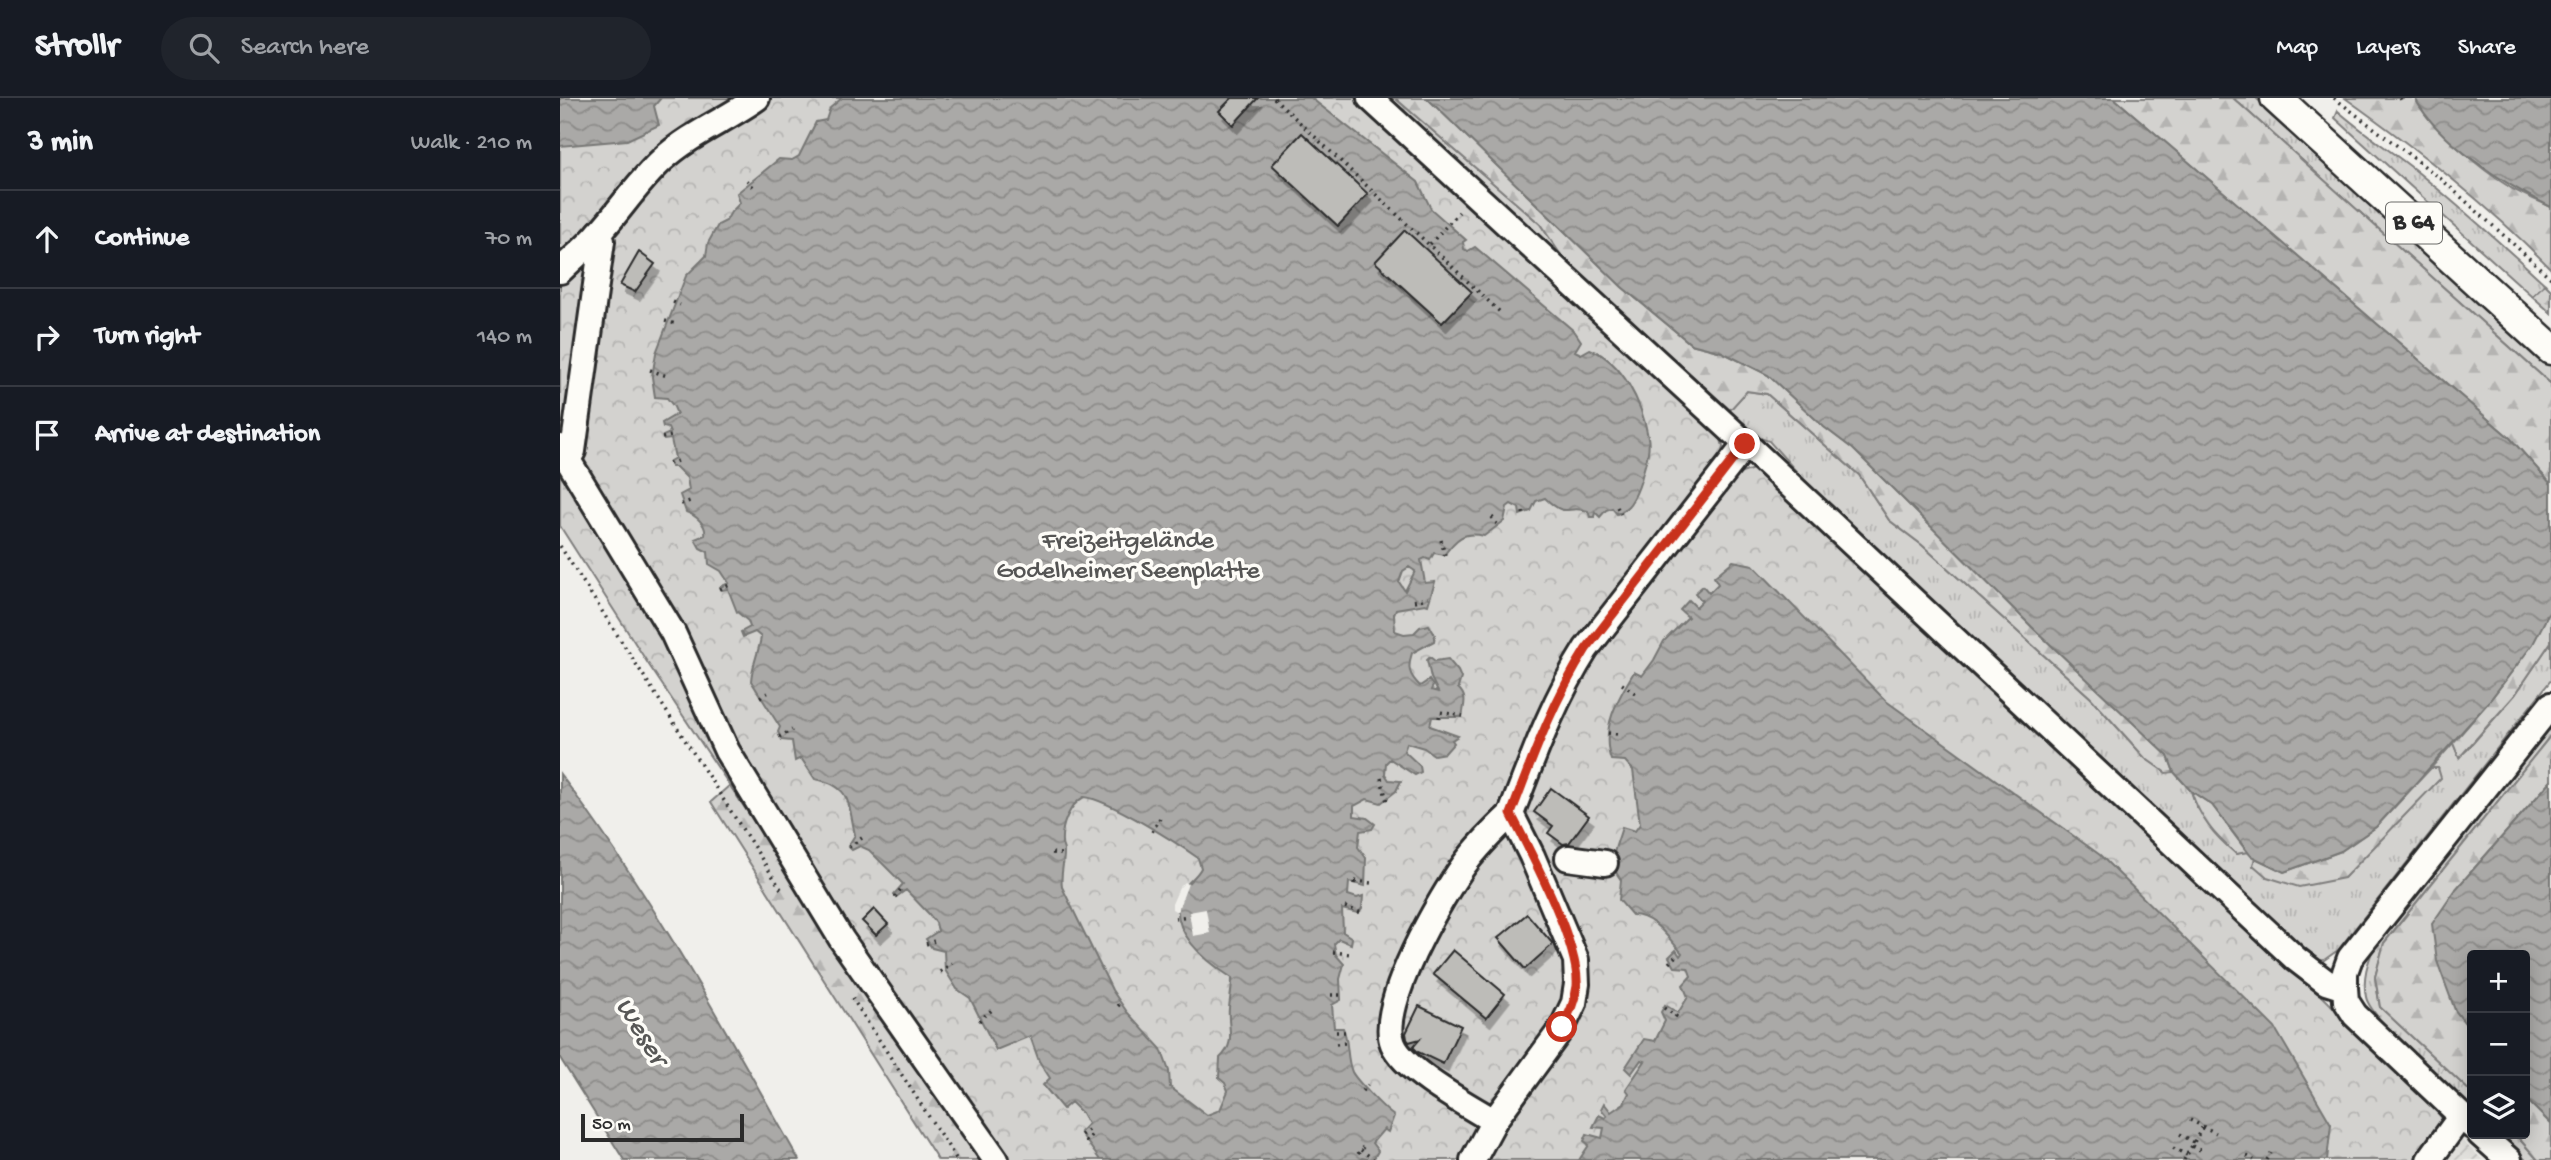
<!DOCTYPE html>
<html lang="en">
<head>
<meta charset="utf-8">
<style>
  :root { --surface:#171b24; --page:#20242c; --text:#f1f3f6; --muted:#9ea1a6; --line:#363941 }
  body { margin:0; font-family:"Gochi Hand",sans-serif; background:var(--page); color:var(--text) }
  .controls { position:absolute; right:21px; bottom:21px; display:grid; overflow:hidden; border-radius:7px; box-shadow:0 4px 18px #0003 }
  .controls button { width:63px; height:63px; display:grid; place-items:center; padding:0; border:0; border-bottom:2px solid var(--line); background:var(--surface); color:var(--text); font:35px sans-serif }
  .scale { position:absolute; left:21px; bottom:18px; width:163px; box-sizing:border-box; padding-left:7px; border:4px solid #2b2b2b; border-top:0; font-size:19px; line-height:24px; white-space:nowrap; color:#2b2b2b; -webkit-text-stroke:5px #fdfcf7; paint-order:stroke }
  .stop { position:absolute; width:21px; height:21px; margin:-16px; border:5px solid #c8321e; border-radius:50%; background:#fff }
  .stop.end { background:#c8321e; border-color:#fff; box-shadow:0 2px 7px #0008 }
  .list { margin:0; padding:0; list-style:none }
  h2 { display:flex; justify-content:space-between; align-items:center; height:91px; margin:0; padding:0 28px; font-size:30px }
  h2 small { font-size:23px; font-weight:400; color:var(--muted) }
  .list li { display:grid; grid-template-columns:46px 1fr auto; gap:21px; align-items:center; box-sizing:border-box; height:98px; padding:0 28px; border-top:2px solid var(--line) }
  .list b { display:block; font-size:26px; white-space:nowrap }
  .list em { font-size:23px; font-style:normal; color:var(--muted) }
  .icon { flex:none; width:38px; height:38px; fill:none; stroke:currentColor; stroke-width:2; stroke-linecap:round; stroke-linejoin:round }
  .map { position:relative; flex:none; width:1991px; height:1062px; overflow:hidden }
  header { display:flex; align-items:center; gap:42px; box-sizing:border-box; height:98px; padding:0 35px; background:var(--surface); border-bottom:2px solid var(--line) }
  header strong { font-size:33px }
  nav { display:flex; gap:38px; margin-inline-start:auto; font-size:24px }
  .search { width:490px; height:63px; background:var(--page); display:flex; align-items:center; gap:18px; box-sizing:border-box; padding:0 24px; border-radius:38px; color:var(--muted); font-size:26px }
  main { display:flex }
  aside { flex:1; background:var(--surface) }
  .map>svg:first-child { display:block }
</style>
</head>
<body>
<header>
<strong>Strollr</strong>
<div class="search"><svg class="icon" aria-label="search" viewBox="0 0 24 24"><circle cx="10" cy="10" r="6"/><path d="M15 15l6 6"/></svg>Search here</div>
<nav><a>Map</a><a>Layers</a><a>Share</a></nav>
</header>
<main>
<aside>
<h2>3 min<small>Walk · 210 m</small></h2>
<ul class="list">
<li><svg class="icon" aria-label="ahead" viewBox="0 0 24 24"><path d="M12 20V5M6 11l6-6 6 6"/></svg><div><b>Continue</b></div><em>70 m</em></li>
<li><svg class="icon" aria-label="right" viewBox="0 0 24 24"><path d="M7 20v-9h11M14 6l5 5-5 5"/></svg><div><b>Turn right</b></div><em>140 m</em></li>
<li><svg class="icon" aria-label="arrive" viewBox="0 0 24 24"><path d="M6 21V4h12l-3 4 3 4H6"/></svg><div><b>Arrive at destination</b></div></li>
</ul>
</aside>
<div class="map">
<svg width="1991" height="1062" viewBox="0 0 1991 1062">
  <defs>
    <pattern id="industrial-furrows" width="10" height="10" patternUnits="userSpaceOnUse" patternTransform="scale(1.75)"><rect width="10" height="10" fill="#e1e0dc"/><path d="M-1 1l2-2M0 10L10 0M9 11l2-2" fill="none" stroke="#c1c0bd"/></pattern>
    <pattern id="grass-tufts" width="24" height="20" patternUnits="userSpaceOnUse" patternTransform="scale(1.75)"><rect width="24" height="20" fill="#d3d2cf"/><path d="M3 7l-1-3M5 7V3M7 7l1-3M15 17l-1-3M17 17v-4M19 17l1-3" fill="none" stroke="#b5b4b2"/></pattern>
    <pattern id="forest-firs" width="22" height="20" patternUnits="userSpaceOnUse" patternTransform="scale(1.75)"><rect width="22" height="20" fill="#d3d2cf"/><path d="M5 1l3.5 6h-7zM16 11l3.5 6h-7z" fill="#b5b4b2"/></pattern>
    <pattern id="park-crowns" width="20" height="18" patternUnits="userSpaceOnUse" patternTransform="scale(1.75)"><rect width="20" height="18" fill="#d3d2cf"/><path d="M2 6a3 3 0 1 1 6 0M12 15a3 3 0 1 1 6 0" fill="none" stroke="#b5b4b2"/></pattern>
    <pattern id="water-waves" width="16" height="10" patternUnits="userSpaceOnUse" patternTransform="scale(1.75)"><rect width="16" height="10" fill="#aaa9a7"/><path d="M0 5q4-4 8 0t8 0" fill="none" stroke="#8b8a88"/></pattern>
    <filter id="shadow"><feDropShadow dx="4.5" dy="8" stdDeviation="0" flood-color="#0004"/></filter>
  </defs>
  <rect width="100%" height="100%" fill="#f0efeb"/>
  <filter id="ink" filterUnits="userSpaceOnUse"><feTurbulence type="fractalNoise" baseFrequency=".0143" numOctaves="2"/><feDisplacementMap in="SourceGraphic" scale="14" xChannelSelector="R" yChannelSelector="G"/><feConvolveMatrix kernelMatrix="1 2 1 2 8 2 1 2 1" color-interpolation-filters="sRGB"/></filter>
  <g filter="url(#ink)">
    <path fill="url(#industrial-furrows)" d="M 1899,1040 L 1923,1062 L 1883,1062 Z"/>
    <g fill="url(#grass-tufts)" stroke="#7f7e7d" stroke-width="2">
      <path d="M 819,0 L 835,0 L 980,126 L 1003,160 L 1169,312 L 1187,293 L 1207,296 L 1299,377 L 1329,422 L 1362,447 L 1531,600 L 1585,660 L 1606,674 L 1614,674 L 1631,693 L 1636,708 L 1676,756 L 1687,754 L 1695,760 L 1693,768 L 1784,780 L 1878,671 L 1871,670 L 1893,645 L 1899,659 L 1907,652 L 1955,597 L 1991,544 L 1991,582 L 1778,852 L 1764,862 L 1755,863 L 1313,459 L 1209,343 L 1191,337 Z"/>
      <path d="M 1673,0 L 1696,0 L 1991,268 L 1991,286 Z"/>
      <path d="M 1778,13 C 1803,35 1830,52 1855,72 C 1900,109 1943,147 1985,186 L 1972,198 L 1775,20 Z"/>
      <path d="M 1991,620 L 1991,637 L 1824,845 L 1815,879 L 1820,909 L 1912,995 L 1912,1014 C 1892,994 1810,921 1806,899 C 1802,879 1808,864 1815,846 Z"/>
      <path d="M 1936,1036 L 1955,1036 L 1978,1062 L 1966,1062 Z"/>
    </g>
    <g fill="url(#forest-firs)" stroke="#7f7e7d" stroke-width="2">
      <path d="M 835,0 L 867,0 L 1062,189 L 1131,246 L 1162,254 L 1208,277 L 1264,329 L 1293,351 L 1472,529 L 1608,658 L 1614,674 L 1606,675 L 1585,660 L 1531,600 L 1362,447 L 1329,422 L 1299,377 L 1207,296 L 1187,293 L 1170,312 L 1003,160 L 980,126 Z"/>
      <path d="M 1554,0 L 1673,0 L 1991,286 L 1991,386 L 1950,340 Z"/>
      <path d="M 1785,0 L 1855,0 C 1870,30 1922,72 1951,90 C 1964,97 1978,103 1991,109 L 1991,171 C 1929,107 1858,52 1785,0 Z"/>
      <path d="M 1985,186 L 1991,192 L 1991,215 L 1972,198 Z"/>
      <path d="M 1991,511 L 1991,544 L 1955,597 L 1899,660 L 1893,645 C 1931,602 1964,563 1991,511 Z"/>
      <path d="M 1991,637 L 1991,683 L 1896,791 L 1895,912 L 1912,934 L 1912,995 L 1820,909 L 1815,879 L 1824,845 Z"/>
      <path d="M 1871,670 L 1878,670 L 1881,680 L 1784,780 L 1739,789 L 1707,779 L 1693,767 L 1695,760 L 1724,774 L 1781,753 L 1816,729 Z"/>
      <path d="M 170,687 L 421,1062 L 378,1062 L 151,704 Z"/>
      <path d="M 1631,693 L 1652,707 L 1687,754 L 1676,756 C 1653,736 1641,722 1631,693 Z"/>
      <path d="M 1965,1000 L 1991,1026 L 1991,1062 L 1978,1062 L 1955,1036 L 1965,1036 Z"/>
    </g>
    <path fill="url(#park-crowns)" stroke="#7f7e7d" stroke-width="2" d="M 0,0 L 803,0 L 1158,329 L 1163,349 L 1160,361 L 1168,380 L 1196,370 L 1737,873 L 1870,1005 L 1884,1023 L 1857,1062 L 421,1062 L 89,567 L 0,428 Z"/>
    <g fill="url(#water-waves)" stroke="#777775" stroke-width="2" fill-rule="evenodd">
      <path d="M 0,0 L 101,0 L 94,8 L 99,27 L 67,42 L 0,48 Z"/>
      <path d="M 282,0 L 751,0 L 858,84 L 871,111 L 906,142 L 903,144 L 904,151 L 908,153 L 915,149 L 1015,234 L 1021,243 L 1015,253 L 1021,256 L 1030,251 C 1063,264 1082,305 1088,339 C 1091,353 1084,368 1081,382 C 1077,395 1070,412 1057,416 L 1052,410 L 1046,412 L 1040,419 L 1035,414 L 1034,419 L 1030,419 L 1028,413 C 1006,406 1008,422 985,400 L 976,403 L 971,413 L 960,417 L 959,410 L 951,406 L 947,409 L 944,423 L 924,438 C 903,433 896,441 884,457 L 874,455 L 870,462 L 865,460 L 861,462 L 865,485 L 875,484 L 868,507 L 865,506 L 836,511 L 834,516 L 835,533 L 844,536 L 854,535 L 860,529 L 869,527 L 875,537 L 874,543 L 852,555 C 847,570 849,577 860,588 L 869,582 L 873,588 L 871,592 L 878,594 L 871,580 L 867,562 L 870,559 L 875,563 L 888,561 L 898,573 L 901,580 L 898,590 C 908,599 904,607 902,619 L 872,619 L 870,628 L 898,638 L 892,642 L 894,645 L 885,655 L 874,657 L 864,650 L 847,645 L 844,653 L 860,668 L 861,674 L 855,677 L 830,661 L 826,665 L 825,676 L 829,682 L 841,683 L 836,693 L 821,705 L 807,701 L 794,708 L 794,718 L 807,720 L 815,726 L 812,731 L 800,733 L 798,749 L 806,760 L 805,788 L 789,784 L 788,797 L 797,800 L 803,798 L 802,810 L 798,815 L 782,811 L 783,834 L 792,840 L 791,846 L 779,841 L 774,846 L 776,857 L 784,866 L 780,881 L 781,902 L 772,907 L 774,930 L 783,930 C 789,943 786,960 792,974 C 796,982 826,1013 834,1018 L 828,1034 L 824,1031 L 812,1045 L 818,1053 L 813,1062 L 802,1060 L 800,1062 L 540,1062 L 520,1034 L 528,1026 L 522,1015 L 511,1004 L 503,1011 L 483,987 L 490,980 L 479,963 L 470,938 L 436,952 L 410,900 L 397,891 L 385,872 L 384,853 L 372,850 L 366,841 L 378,833 L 376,825 L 368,815 L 346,792 L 336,799 L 334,796 L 343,786 L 309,752 L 300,748 L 292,752 L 288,748 L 295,737 C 288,704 291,688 255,681 L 241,660 L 235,663 L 232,643 L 222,642 L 218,634 L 220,629 L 191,583 C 192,567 199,554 201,539 L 195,534 L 183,539 L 181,534 L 190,529 L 188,523 L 177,514 L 168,491 L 162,492 L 160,489 L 169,485 L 161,473 L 149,466 L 148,454 L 140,450 L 135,441 L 145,437 C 147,426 135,417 126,414 L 120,397 L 129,392 L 127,380 L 116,369 L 111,369 L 110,363 L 115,360 L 111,341 L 104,342 L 103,338 L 110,335 L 108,330 L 103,329 L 102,325 L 117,316 L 114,309 L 107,300 L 95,299 L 92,279 L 96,255 L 126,178 L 146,158 L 148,145 L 158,127 L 166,123 L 171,114 L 180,105 L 177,95 L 219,61 L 232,62 L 239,58 L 256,24 L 266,22 L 270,10 ZM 849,469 L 855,473 L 845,493 L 839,484 L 843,473 ZM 524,699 C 548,701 617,745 638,760 L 641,770 C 636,780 625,785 621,795 C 606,832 644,862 672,880 C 672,891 670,899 669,910 C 667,930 677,944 660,960 L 659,980 L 665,985 L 668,993 L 660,1012 L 647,1017 L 610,989 L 609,973 L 601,951 L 567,914 L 552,892 L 502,789 C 500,776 504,767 504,755 C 504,747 502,751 502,744 C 501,728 509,707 524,699 Z"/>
      <path d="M 867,0 L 1554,0 L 1950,340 L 1991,386 L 1991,511 L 1973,546 L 1927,606 L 1816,729 L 1781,753 L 1724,774 L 1691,758 L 1652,707 L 1631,693 L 1614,674 L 1608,658 L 1472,529 L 1293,351 L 1264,329 L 1208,277 L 1162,254 L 1131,246 L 1062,189 Z"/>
      <path d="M 1855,0 L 1991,0 L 1991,109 C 1946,87 1878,45 1855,0 Z"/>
      <path d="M 1173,463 L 1193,467 L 1326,603 L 1540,757 L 1715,930 L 1771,1026 L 1767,1062 L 1019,1062 L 1029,1047 L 1024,1043 L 1027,1036 L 1042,1040 L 1044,1030 L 1033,1029 L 1039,1017 L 1045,1020 L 1047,1018 L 1041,1011 L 1044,1005 L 1051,1014 L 1064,1005 L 1069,995 L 1066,991 L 1085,963 L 1081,962 L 1071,976 L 1065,970 L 1084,941 L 1095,943 L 1105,923 L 1101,914 L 1105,907 L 1118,915 L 1128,899 L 1123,887 L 1131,878 L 1128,870 L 1115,869 L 1109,859 L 1116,852 L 1120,858 L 1122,855 C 1108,840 1094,817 1072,817 L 1059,802 L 1061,782 C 1046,763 1056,751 1062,729 L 1075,733 L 1080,726 L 1073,672 L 1065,663 L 1051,662 C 1040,631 1058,600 1074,574 L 1082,578 L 1094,562 L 1104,543 L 1128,519 L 1120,512 L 1129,502 L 1136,509 L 1142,503 L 1135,495 L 1143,488 L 1149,495 L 1158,486 L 1154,479 Z"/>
      <path d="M 0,676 C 92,797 164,930 239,1062 L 64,1062 L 0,960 Z"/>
      <path d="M 1991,683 L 1991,1026 L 1965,1000 L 1965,857 L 1912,857 L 1912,934 L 1895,912 L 1877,863 L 1872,826 L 1896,791 Z"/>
    </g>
    <g fill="#f0efeb">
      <path d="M 625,784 L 628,786 L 617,814 L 612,811 L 612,806 L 619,790 Z"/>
      <path d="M 646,811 L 650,835 L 633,838 L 629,814 Z"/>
    </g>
    <g fill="#bdbcb8" stroke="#2b2b2b" stroke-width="2" filter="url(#shadow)">
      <path d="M 672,0 L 698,0 L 673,27 L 659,13 Z"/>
      <path d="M 742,35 L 808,96 L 778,128 L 712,67 Z"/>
      <path d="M 845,132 L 912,194 L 882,225 L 815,164 Z"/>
      <path d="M 79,154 L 95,166 L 75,194 L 60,187 Z"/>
      <path d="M 991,690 L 1029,718 L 1009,745 L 1003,746 L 988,735 L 993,728 L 974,714 Z"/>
      <path d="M 314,811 L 328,826 L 316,837 L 302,823 Z"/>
      <path d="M 967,816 L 993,846 L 965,871 L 938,840 Z"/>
      <path d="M 893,852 L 945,896 L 926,920 L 873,876 Z"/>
      <path d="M 859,908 L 901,928 L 883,966 L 858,954 L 853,949 L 860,941 L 849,944 L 847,941 L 846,935 Z"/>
    </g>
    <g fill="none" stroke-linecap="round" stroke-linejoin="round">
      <g stroke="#2b2b2b" stroke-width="30">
        <g id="minor">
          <path d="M 810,0 L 1186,346 L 1736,861 L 1766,884 L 1785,890 L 1786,903 L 1795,917 L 1912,1028"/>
          <path d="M 0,173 C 13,160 27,149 39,135 C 61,111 78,84 102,62 C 130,36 166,22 197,0"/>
          <path d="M 0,349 L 113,535 L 167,653 L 282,842 L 436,1062"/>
          <path d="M 8,362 L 13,353 L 42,143 L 39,135"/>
          <path d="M 1008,760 L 1045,765"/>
          <path d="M 1785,890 L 1785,874 L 1790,860 L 1991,607"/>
          <path d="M 934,1023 C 909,1008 844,973 833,946 C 817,908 881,799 904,767 C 918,748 934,732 951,716"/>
          <path d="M 1920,1036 L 1949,1062"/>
          <path d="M 913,1062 L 934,1023 L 1002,930 L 1014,905 L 1017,886 L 1016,862 L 972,758 L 951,716 C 973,659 993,603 1026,551 L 1186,346"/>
          <path d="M 1869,1062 L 1901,1018"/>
        </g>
      </g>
      <g stroke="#2b2b2b" stroke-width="35">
        <path id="major" d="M 1716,0 L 1991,251"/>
      </g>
      <g stroke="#2b2b2b" stroke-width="3.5" stroke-dasharray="2 5" stroke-linecap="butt">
        <path d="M 714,0 L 941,215"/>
        <path d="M 1774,0 L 1880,80 L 1991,180"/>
        <path d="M 1840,0 L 1841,2"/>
        <path d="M 187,82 L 196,92"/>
        <path d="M 870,146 L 899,114"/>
        <path d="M 113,204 L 120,207"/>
        <path d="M 105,223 L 116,226"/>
        <path d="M 90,272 L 107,278"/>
        <path d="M 102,340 L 111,338"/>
        <path d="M 109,366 L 117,363"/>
        <path d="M 121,406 L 133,402"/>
        <path d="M 1057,409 L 1061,416"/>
        <path d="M 963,414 L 964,419"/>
        <path d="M 932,419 L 937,426"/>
        <path d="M 881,442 L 885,457"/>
        <path d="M 0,448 L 221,791"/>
        <path d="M 160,491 L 170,487"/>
        <path d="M 854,503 L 868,500"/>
        <path d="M 1062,586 L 1075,595"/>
        <path d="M 200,599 L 211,593"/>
        <path d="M 879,620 L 880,614 L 903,618"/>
        <path d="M 1048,635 L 1057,636"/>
        <path d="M 219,639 L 232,632"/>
        <path d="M 821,680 L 827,703"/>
        <path d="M 592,734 L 600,720"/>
        <path d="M 289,749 L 302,740"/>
        <path d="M 492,755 L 502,756"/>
        <path d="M 795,783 L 811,785"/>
        <path d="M 794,786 L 795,779"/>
        <path d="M 335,799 L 341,791"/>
        <path d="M 785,809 L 802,815"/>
        <path d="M 615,820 L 629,818"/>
        <path d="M 366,846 L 374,843"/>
        <path d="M 773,854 L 790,856"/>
        <path d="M 1109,865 L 1118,856"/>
        <path d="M 380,874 L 392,865"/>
        <path d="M 771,897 L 782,897"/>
        <path d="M 292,900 L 397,1062"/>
        <path d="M 558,908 L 563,903"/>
        <path d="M 1104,910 L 1116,918 L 1112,923"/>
        <path d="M 419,923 L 433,911"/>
        <path d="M 776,934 L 786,934"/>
        <path d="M 776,946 L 786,945"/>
        <path d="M 802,993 L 808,987"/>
        <path d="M 1630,1022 L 1656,1035"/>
        <path d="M 1620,1036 L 1634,1044"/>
        <path d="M 521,1037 L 531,1030"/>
        <path d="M 525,1044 L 534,1034"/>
        <path d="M 1632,1048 L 1644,1054"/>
        <path d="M 1613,1050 L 1627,1057"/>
        <path d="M 801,1052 L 813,1061"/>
        <path d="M 798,1056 L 803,1049"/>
        <path d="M 1687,1058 L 1694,1062"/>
        <path d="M 1624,1062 L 1643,1028"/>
        <path d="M 1707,1062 L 1711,1055"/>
      </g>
      <use href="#minor" stroke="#fdfcf7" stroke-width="24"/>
      <use href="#major" stroke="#fdfcf7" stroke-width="30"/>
    </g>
  </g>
  <g fill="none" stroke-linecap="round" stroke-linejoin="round" filter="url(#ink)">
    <path stroke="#c8321e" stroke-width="9" d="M 1002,929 C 1009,916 1015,904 1017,888 C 1020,848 971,755 951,716 C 973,658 993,603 1026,551 L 1185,346"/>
  </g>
  <g text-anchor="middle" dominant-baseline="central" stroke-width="7" stroke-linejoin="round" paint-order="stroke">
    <rect fill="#fdfcf7" stroke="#6a6a68" stroke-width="2" x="1826" y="104.5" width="56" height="41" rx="5"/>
    <g font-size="24" font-weight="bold" fill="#2b2b2b">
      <text x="1854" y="125">B 64</text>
    </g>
    <g font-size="26" fill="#555554" stroke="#fdfcf7">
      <text x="568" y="444">Freizeitgelände<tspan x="568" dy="30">Godelheimer Seenplatte</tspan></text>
    </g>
    <g font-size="28" font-style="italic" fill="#575756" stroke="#fdfcf7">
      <text transform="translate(80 934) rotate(58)">Weser</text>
    </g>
  </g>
</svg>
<div class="controls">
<button>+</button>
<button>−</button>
<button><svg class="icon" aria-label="layers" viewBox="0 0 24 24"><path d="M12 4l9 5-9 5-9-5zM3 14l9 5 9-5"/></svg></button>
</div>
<div class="scale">50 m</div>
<div class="stop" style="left:1002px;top:929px"></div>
<div class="stop end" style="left:1185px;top:346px"></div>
</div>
</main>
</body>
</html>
